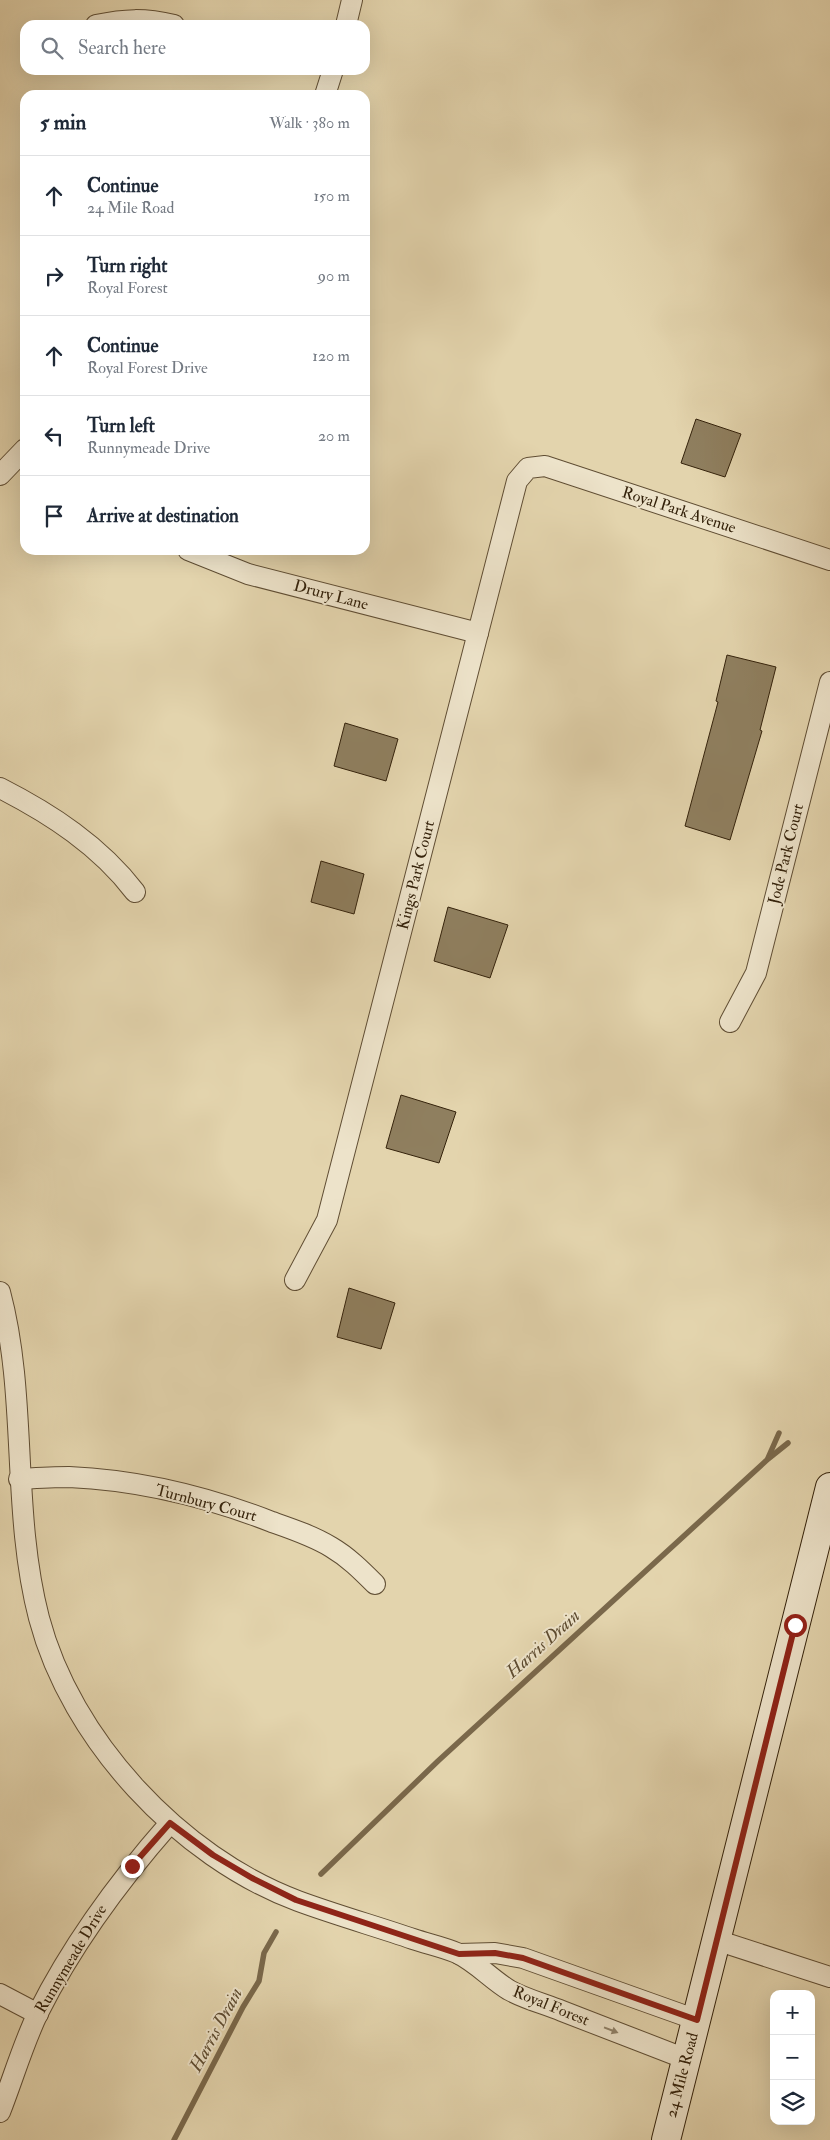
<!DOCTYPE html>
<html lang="en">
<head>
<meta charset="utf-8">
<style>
  :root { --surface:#fff; --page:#f6f6f7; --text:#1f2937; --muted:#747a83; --line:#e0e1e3 }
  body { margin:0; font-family:"IM FELL Double Pica",serif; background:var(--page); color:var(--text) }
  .controls { position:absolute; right:15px; bottom:15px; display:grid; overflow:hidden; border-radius:10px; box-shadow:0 5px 20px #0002 }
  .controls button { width:45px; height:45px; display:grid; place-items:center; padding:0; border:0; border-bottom:1px solid var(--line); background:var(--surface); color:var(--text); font:25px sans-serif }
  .stop { position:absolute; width:15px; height:15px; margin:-11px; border:4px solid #8f2418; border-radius:50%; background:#fff }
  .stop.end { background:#8f2418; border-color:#fff; box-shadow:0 1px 5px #0008 }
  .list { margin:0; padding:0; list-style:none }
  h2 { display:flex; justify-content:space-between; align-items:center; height:65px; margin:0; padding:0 20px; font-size:21px }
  h2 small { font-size:16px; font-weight:400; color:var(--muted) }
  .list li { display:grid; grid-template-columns:32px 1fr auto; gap:15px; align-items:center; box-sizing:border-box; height:80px; padding:0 20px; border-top:1px solid var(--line) }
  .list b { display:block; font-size:19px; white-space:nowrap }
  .list p { margin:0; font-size:16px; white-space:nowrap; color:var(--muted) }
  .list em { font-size:16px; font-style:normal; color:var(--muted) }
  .icon { flex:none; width:28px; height:28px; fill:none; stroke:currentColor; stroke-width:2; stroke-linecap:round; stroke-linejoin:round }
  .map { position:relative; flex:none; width:830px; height:2140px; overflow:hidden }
  .search { position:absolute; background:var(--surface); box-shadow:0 5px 20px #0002; left:20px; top:20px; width:350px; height:55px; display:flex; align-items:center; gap:12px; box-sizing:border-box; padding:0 18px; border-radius:15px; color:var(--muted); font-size:19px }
  .panel { position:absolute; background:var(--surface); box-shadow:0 5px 20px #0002; left:20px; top:90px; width:350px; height:465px; border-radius:15px }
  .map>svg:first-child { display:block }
</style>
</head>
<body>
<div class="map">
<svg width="830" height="2140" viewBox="0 0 830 2140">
  <rect width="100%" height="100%" fill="#e3d4ad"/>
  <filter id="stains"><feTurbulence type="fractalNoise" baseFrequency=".004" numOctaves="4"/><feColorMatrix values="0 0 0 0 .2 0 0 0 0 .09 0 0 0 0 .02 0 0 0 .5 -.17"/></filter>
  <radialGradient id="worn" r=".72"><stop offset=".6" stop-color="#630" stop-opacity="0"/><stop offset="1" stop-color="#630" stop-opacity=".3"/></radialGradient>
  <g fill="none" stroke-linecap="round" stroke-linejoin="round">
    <g stroke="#7a684b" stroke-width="5.5">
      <path d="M 768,1458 L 779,1433"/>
      <path d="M 321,1874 L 438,1761 L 768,1459 L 788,1443"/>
      <path d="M 174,2140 L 243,2007 L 259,1981 L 264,1953 L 276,1932"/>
    </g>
  </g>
  <g fill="#8f7f5f" stroke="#34220b">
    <path d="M 696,419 L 741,434 L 725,477 L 681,463 Z"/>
    <path d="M 727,655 L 776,667 L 760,730 L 762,731 L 730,840 L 685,826 L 718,702 L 716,701 Z"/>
    <path d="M 345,723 L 398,739 L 386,781 L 334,766 Z"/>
    <path d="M 321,861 L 364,874 L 354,914 L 311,902 Z"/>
    <path d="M 448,907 L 508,925 L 490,978 L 434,961 Z"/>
    <path d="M 401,1095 L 456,1112 L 439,1163 L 386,1148 Z"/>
    <path d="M 349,1288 L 395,1303 L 381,1349 L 337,1337 Z"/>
  </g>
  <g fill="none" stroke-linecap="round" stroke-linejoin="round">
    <g stroke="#604e34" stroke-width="22">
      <g id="street">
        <path d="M 96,25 C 125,19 144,18 174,25"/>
        <path d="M 346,25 L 352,0"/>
        <path d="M 325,95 L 333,70"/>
        <path d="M 0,475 L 25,449"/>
        <path d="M 188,550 L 248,574 L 478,633"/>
        <path d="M 0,788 C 51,814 100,846 135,892"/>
        <path d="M 730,1022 L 756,973 L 830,682"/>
        <path d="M 295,1280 L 327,1220 L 517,481 L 528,468 L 545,466 L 830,560"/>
        <path d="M 0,1292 C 28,1397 11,1510 39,1618 C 71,1740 180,1857 298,1901 C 336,1915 375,1926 413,1939 C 428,1944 443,1947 457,1953 C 476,1962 491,1979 509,1990 C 525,1999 545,2004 562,2011 C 603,2027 645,2043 686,2059"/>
        <path d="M 19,1479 C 36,1478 52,1477 69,1477 C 138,1480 208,1497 272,1522 C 292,1529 313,1536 331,1547 C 348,1557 361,1570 375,1584"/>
        <path d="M 716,1940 L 830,1977"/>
        <path d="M 459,1954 L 495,1953 L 523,1958 L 697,2020"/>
        <path d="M 0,1994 L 38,2014"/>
        <path d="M 0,2112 C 13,2079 23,2044 38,2013 C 73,1943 119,1881 170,1823"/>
      </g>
    </g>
    <g stroke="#34220b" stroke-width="30">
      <path id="secondary" d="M 666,2140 L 830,1487"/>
    </g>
    <use href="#street" stroke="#ede3ca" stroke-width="20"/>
    <use href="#secondary" stroke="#ede3ca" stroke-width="28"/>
  </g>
  <defs><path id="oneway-solid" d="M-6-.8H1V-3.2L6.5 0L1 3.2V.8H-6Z" transform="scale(1.25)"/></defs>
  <use fill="#90826a" href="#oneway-solid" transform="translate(611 2030) rotate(21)"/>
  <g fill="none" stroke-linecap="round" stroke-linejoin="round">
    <path stroke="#8f2418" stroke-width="6" d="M 132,1866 L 170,1823 L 213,1855 L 252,1878 L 296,1900 L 459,1954 L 495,1953 L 523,1958 L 697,2020 L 795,1625"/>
  </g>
  <g text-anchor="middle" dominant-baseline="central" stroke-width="4" stroke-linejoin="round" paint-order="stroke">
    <g font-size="16" fill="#34220b" stroke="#ede3ca">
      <text transform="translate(679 510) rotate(18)">Royal Park Avenue</text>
      <text transform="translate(331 595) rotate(15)">Drury Lane</text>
      <text transform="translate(786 854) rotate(-76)">Jode Park Court</text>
      <text transform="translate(416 875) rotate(-76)">Kings Park Court</text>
      <text transform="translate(206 1503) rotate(15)">Turnbury Court</text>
      <text transform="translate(71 1959) rotate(-59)">Runnymeade Drive</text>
      <text transform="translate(551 2006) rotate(22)">Royal Forest</text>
      <text transform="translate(682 2075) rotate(-75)">24 Mile Road</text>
    </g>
    <g font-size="18" font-style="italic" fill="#5d4b30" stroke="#ede3ca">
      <text transform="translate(543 1644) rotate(-42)">Harris Drain</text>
      <text transform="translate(216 2030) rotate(-62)">Harris Drain</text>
    </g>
  </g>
  <rect width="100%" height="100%" filter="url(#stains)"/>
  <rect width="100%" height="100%" fill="url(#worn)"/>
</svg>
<div class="controls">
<button>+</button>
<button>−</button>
<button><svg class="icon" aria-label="layers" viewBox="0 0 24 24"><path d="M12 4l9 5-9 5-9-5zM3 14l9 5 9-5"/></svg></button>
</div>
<div class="stop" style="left:795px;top:1625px"></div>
<div class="stop end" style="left:132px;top:1866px"></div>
<div class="search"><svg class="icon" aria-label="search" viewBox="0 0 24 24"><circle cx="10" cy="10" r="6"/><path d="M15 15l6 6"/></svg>Search here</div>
<section class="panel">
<h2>5 min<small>Walk · 380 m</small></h2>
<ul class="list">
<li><svg class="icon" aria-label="ahead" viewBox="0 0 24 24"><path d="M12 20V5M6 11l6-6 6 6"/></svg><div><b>Continue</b><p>24 Mile Road</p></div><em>150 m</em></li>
<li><svg class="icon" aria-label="right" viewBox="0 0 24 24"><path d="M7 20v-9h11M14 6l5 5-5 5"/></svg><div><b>Turn right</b><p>Royal Forest</p></div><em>90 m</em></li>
<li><svg class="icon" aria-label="ahead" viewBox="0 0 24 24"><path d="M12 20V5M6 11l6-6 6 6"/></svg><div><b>Continue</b><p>Royal Forest Drive</p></div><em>120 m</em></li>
<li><svg class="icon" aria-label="left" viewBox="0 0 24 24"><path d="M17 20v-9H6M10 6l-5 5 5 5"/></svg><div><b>Turn left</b><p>Runnymeade Drive</p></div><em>20 m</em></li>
<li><svg class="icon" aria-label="arrive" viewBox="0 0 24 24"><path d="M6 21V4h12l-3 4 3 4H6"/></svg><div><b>Arrive at destination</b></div></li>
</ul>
</section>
</div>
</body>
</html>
